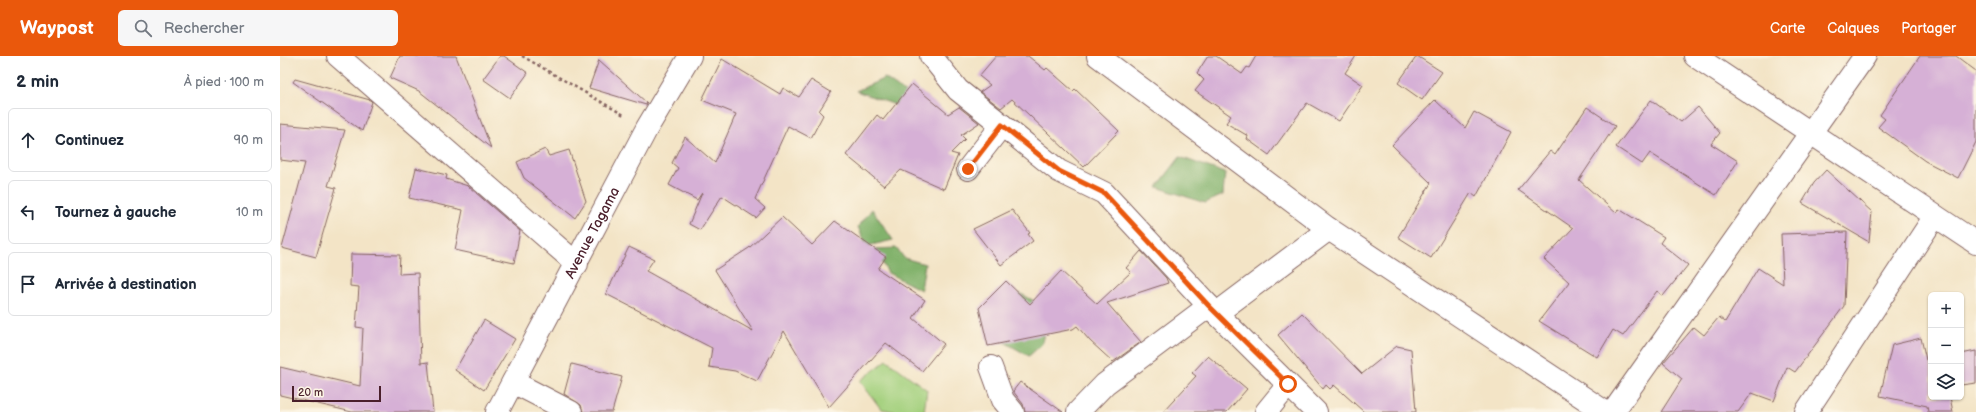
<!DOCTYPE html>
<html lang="fr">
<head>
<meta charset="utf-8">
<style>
  :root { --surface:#fff; --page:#f6f6f7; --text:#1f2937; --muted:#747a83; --line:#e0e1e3; --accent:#ea580c }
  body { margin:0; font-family:"Balsamiq Sans",sans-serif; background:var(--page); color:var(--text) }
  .controls { position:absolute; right:12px; bottom:12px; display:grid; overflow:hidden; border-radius:6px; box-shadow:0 1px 3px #0004 }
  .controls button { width:36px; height:36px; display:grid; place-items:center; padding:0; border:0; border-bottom:1px solid var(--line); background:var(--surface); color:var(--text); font:20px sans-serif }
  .scale { position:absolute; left:12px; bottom:10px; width:89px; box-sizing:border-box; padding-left:4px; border:2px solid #4a1f2b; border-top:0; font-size:11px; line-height:14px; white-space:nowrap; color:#4a1f2b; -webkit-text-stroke:3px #fcf5e5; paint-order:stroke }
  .stop { position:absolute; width:12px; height:12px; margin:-9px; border:3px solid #ea580c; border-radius:50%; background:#fff }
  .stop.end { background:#ea580c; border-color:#fff; box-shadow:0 1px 4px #0008 }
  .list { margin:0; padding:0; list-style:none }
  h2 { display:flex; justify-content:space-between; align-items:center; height:52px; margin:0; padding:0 16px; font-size:17px }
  h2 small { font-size:13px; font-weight:400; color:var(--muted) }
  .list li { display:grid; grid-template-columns:26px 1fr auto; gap:12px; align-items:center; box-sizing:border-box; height:64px; margin:0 8px 8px; padding:0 8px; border:1px solid var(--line); border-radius:6px }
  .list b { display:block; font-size:15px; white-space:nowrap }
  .list em { font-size:13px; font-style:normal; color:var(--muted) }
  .icon { flex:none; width:22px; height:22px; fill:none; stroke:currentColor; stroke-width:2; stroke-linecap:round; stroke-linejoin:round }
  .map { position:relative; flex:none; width:1696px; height:356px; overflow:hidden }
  header { display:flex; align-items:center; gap:24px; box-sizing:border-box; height:56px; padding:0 20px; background:var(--accent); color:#fff }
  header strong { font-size:19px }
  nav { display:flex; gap:22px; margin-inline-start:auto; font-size:14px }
  .search { width:280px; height:36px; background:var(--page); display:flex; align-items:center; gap:10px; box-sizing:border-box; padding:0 14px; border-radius:6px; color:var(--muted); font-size:15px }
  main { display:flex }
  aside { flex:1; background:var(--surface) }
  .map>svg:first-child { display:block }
</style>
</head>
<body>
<header>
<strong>Waypost</strong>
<div class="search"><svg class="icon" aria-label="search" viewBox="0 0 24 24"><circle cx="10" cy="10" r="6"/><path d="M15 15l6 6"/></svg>Rechercher</div>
<nav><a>Carte</a><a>Calques</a><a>Partager</a></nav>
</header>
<main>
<aside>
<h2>2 min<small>À pied · 100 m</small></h2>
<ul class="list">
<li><svg class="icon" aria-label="ahead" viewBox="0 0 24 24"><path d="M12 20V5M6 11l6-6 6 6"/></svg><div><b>Continuez</b></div><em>90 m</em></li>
<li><svg class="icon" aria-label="left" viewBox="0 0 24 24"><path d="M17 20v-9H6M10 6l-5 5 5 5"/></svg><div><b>Tournez à gauche</b></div><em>10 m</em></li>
<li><svg class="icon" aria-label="arrive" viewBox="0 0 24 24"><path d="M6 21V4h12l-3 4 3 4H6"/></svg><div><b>Arrivée à destination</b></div></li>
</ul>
</aside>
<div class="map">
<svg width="1696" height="356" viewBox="0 0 1696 356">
  <rect width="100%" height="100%" fill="#fcf5e5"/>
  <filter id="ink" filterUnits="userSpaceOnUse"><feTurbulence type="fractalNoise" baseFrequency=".025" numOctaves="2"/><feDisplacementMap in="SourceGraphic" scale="8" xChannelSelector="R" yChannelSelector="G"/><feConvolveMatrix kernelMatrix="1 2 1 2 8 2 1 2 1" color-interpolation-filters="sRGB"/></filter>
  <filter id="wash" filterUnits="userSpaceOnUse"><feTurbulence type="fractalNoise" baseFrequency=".012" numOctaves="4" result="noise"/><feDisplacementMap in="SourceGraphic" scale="16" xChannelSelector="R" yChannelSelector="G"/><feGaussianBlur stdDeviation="0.9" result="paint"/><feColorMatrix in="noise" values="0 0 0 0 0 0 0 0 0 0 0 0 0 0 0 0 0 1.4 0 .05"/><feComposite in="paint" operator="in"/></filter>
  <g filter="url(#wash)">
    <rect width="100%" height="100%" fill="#f3e4c6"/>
    <path fill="#a3d07d" stroke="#767854" d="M 607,304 L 647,334 L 644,356 L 618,356 L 601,353 L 580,325 Z"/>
    <g fill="#82b26c" stroke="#66684c">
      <path d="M 605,22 L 634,43 L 624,52 L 576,35 Z"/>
      <path d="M 900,101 L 945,117 L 943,139 L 925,147 L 877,131 Z"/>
      <path d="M 592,153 L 613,184 L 587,190 L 578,171 Z"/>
      <path d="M 617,192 L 624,202 L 645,208 L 641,234 L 608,217 L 595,193 Z"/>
      <path d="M 739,237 L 768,252 L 762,288 L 749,300 L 708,277 Z"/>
    </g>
    <g id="blocks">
      <g fill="#d6b0d6">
        <path d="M 120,0 L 176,0 L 211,92 L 139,35 L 110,22 Z"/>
        <path d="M 220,0 L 224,0 L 248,17 L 230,42 L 203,23 Z"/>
        <path d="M 716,0 L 748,0 L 765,14 L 767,12 L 793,35 L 795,33 L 839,75 L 804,111 L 732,43 L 721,52 L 700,36 L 710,29 L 699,20 Z"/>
        <path d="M 928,0 L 936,0 L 962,18 L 967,11 L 969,12 L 976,0 L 1076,0 L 1065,17 L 1083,29 L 1059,65 L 1027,47 L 989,99 L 967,83 L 968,80 L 946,67 L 951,60 L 915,35 L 924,24 L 917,17 Z"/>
        <path d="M 1137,0 L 1162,16 L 1142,44 L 1118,27 Z"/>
        <path d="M 1640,0 L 1676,0 L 1696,15 L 1696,86 L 1678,122 L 1645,105 L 1598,71 L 1605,63 L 1600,59 Z"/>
        <path d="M 442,3 L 500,38 L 503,32 L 519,41 L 531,24 L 551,36 L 539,55 L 543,59 L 531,82 L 508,70 L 475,143 L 485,152 L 476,162 L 442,140 L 420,174 L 409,168 L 422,137 L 417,144 L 389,129 L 398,112 L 392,107 L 405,81 L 435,107 L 456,58 L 422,44 Z"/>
        <path d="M 319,4 L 367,47 L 366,49 L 309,32 Z"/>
        <path d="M 15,23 L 90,44 L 92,46 L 82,75 L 13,26 Z"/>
        <path d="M 632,28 L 668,58 L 679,51 L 699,67 L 681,79 L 685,83 L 671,97 L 678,99 L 664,133 L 621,114 L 604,130 L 566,99 L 597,59 L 603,64 Z"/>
        <path d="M 1155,44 L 1185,72 L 1194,56 L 1231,76 L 1196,141 L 1191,137 L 1151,202 L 1118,181 L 1151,127 L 1112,89 Z"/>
        <path d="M 1371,44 L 1401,66 L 1418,51 L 1440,77 L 1431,88 L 1458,105 L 1436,139 L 1370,97 L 1362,108 L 1336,91 Z"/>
        <path d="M 1307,51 L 1335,70 L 1299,124 L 1336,157 L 1339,153 L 1384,181 L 1380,187 L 1408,209 L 1383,240 L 1377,235 L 1343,280 L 1333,274 L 1317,301 L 1259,265 L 1289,226 L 1264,203 L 1293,172 L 1238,134 L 1270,95 L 1275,99 Z"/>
        <path d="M 0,68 L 65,74 L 48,130 L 56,132 L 36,201 L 2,192 L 25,107 L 0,104 Z"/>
        <path d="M 265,93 L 269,100 L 289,94 L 306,145 L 295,162 L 244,122 L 237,106 Z"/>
        <path d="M 136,112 L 167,119 L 166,123 L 188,130 L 240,175 L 234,207 L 175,194 L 183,154 L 129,142 Z"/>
        <path d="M 1546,114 L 1592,156 L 1589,186 L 1522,147 L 1534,127 Z"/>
        <path d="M 732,154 L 750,177 L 748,178 L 753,185 L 721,209 L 693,173 Z"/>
        <path d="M 502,161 L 532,189 L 555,165 L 606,201 L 598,213 L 645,244 L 633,262 L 664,288 L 642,315 L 606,287 L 549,351 L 504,275 L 477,325 L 455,315 L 429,311 L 432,292 L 326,238 L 349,191 L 374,203 L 366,215 L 473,275 L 435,214 L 469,192 Z"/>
        <path d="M 1567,176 L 1564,250 L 1515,316 L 1507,311 L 1494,345 L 1472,337 L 1458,356 L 1381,356 L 1402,323 L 1383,307 L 1414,271 L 1424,279 L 1439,261 L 1445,266 L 1478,212 L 1503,228 L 1501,178 Z"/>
        <path d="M 861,195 L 886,222 L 888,227 L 827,247 L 861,286 L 833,306 L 810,285 L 797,270 L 793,273 L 708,290 L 699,252 L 726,225 L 750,248 L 781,215 L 817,248 L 851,216 L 846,212 Z"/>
        <path d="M 71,198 L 120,199 L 119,218 L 138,217 L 141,307 L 148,306 L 153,356 L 72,356 L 0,339 L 0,311 L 80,330 L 83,272 L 76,271 L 79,231 L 70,230 Z"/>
        <path d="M 1022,257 L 1082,318 L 1117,290 L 1131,293 L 1136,356 L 1084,356 L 1054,329 L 1050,333 L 1046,329 L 1043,333 L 998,279 Z"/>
        <path d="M 204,264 L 235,283 L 204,334 L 175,314 Z"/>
        <path d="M 1641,282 L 1646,304 L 1651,303 L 1651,341 L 1670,341 L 1673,356 L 1648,356 L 1647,350 L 1600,340 L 1612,289 Z"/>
        <path d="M 1696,295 L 1696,327 L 1681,329 L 1681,298 Z"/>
        <path d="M 928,300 L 967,333 L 947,356 L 883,356 L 916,320 L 912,317 Z"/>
        <path d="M 292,308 L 342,321 L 332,356 L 303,356 L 301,349 L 284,338 Z"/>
        <path d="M 740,326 L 783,356 L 745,356 L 743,348 L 733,335 Z"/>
      </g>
    </g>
  </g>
  <g filter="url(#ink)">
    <use href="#blocks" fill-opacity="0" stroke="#856461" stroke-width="1"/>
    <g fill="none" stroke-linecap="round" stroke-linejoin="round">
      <g stroke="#856461" stroke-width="24">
        <g id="minor">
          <path d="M 58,0 L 297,208"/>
          <path d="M 651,0 L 678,34 L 722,69 L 779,115 L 824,137 L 929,250 L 1036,356"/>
          <path d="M 818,0 L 1049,173 L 1325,356"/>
          <path d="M 1415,0 L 1696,187"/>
          <path d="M 688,113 L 722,69"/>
          <path d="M 937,257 L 1049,173"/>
          <path d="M 711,311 L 723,344 L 733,356"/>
          <path d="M 233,326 L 291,356"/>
          <path id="s1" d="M 217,356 L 367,72 L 410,0"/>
          <path d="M 798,356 L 825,328 L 929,250"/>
          <path d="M 986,356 L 1008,329"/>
          <path d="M 1333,356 L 1585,0"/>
          <path d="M 1526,356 L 1655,160"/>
        </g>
      </g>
      <path stroke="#856461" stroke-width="2.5" stroke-dasharray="3 3" stroke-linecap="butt" d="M 242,0 L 344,59"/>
      <use href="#minor" stroke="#fff" stroke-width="22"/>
    </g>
  </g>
  <g fill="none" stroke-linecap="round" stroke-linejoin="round" filter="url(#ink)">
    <path stroke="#ea580c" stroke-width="5" d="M 688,113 L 722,69 L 779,115 L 824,137 L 929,250 L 1008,328"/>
  </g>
  <g text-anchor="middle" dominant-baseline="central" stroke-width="4" stroke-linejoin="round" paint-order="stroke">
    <g font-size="14" fill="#4a1f2b" stroke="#fcf5e5">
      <text stroke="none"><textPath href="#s1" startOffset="203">Avenue Tagama</textPath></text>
    </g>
  </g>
</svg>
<div class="controls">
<button>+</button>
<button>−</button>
<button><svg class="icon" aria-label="layers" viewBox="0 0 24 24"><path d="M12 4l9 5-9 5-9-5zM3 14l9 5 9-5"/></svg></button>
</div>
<div class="scale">20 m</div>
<div class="stop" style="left:1008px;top:328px"></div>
<div class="stop end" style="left:688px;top:113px"></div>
</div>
</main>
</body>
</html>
